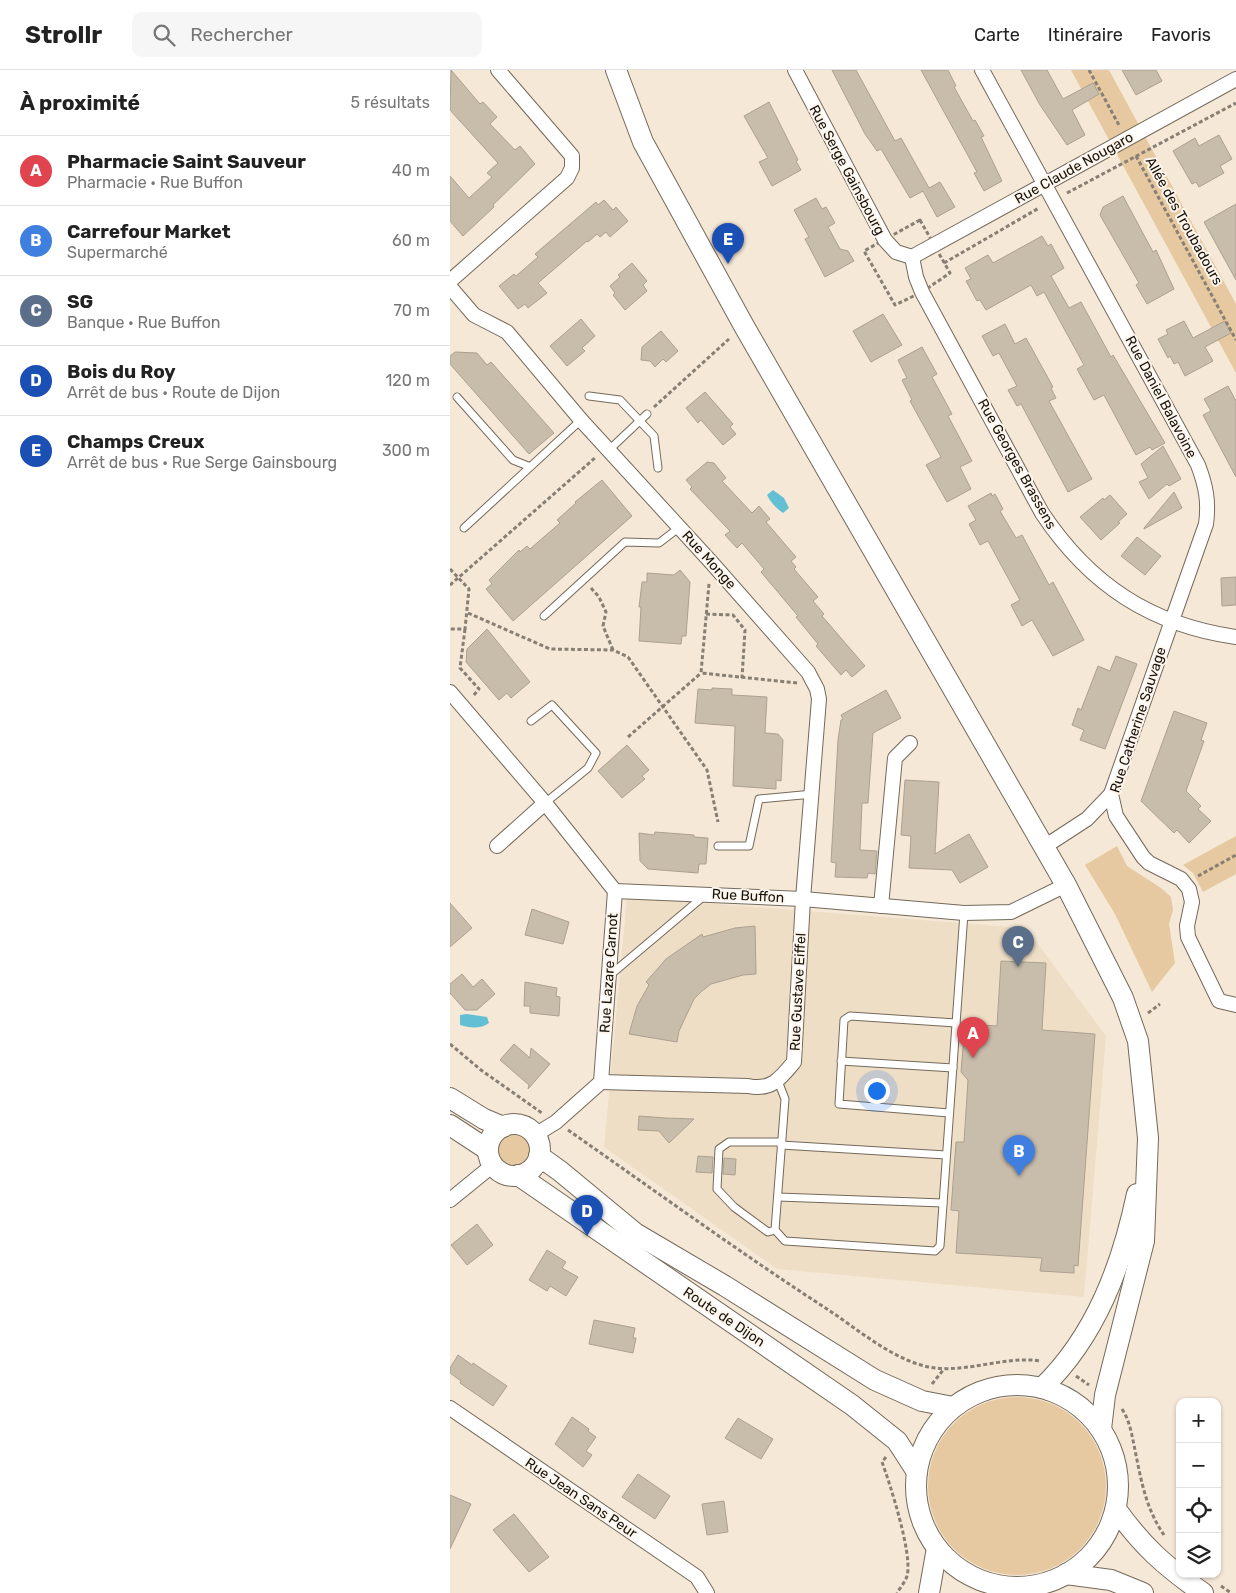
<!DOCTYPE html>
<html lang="fr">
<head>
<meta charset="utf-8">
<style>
  :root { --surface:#fff; --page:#f6f6f6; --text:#222; --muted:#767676; --line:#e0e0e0; --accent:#2563eb }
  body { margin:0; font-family:Rubik,sans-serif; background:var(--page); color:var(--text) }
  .controls { position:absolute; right:15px; bottom:15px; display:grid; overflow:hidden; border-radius:10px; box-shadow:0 1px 4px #0004 }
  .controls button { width:45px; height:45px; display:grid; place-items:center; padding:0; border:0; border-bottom:1px solid var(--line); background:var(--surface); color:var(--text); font:25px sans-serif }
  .you { position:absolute; left:426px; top:1020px; width:18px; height:18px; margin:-12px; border:4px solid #fff; border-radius:50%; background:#1a73e8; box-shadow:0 0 0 8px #1a73e833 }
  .badge { display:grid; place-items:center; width:32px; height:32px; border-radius:50%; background:var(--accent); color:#fff; font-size:16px; font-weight:700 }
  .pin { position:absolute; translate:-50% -41px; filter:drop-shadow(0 1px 2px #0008) }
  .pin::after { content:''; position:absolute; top:26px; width:18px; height:15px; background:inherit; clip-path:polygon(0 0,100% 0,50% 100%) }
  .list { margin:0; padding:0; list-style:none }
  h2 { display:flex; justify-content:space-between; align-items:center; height:65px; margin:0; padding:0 20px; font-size:21px }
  h2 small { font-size:16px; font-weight:400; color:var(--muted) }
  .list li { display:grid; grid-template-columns:32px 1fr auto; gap:15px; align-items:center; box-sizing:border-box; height:70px; padding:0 20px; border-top:1px solid var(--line) }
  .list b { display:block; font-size:19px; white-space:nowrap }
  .list p { margin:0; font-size:16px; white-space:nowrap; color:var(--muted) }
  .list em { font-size:16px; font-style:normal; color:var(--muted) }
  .icon { flex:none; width:28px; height:28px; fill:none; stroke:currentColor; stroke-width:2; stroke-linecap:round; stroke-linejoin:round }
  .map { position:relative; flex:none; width:786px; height:1523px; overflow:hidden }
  header { display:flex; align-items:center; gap:30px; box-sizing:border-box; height:70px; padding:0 25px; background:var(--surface); border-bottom:1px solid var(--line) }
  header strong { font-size:24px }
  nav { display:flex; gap:28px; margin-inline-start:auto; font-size:18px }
  .search { width:350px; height:45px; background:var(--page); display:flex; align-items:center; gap:12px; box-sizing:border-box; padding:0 18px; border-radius:10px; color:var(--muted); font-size:19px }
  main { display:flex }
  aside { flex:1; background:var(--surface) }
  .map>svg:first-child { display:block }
</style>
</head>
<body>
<header>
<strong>Strollr</strong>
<div class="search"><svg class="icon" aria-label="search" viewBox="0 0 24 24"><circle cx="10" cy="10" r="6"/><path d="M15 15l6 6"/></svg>Rechercher</div>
<nav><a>Carte</a><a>Itinéraire</a><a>Favoris</a></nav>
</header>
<main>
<aside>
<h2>À proximité<small>5 résultats</small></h2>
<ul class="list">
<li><span class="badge" style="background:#e0444e">A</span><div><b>Pharmacie Saint Sauveur</b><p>Pharmacie · Rue Buffon</p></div><em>40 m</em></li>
<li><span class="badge" style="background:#3f7fe0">B</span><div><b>Carrefour Market</b><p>Supermarché</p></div><em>60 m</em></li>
<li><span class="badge" style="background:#5c6f8a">C</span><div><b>SG</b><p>Banque · Rue Buffon</p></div><em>70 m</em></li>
<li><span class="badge" style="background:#1a4fb4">D</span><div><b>Bois du Roy</b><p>Arrêt de bus · Route de Dijon</p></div><em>120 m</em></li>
<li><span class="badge" style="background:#1a4fb4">E</span><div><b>Champs Creux</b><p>Arrêt de bus · Rue Serge Gainsbourg</p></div><em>300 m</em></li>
</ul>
</aside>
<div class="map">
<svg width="786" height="1523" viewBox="0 0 786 1523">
  <rect width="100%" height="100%" fill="#f5e8d7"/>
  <path fill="#efdec6" d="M 177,827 L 576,858 L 656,966 L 634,1227 L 327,1199 L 154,1077 Z"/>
  <g fill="#e6c9a0">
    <path d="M 621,0 L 659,0 L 786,234 L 786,303 Z"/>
    <path d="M 786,766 L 786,804 L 753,822 L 743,803 L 733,795 Z"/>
    <path d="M 667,776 L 677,796 L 711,818 L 721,827 L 723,840 L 719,854 L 725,893 L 702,922 L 665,844 L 635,795 Z"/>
    <circle cx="64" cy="1081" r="16"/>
    <circle cx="567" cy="1416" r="89"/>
  </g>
  <g fill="#63bfd3">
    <path d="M 323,420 L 334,428 L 339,438 L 333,443 C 326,438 321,433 317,425 Z"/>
    <path d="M 17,944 L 37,947 L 39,953 C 31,959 20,958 10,955 L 10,945 Z"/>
  </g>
  <g fill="#c8bcab" stroke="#aca090">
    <path d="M 1,0 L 30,34 L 33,32 L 47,47 L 40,54 L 65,80 L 70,76 L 85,94 L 43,135 L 44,137 L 13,166 L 0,151 L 0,106 L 19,128 L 42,107 L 37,103 L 48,93 L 0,40 Z"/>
    <path d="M 382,0 L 406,0 L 445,71 L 451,68 L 479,118 L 490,112 L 505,137 L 487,147 L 473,121 L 460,128 L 431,79 L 427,81 L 415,64 Z"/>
    <path d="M 471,0 L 498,0 L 506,16 L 504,17 L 523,51 L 525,50 L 534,66 L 531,67 L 552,111 L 534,121 L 524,103 L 527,102 Z"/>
    <path d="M 571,0 L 597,0 L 613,29 L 643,13 L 649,24 L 622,40 L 635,65 L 617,75 L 590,35 Z"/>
    <path d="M 672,0 L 706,0 L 712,11 L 686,25 Z"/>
    <path d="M 319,32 L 348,90 L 346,91 L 351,100 L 322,116 L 309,92 L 318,88 L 294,46 Z"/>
    <path d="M 769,65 L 782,89 L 770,96 L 774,103 L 749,117 L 746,112 L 742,114 L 723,81 L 745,68 L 749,76 Z"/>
    <path d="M 673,126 L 703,182 L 706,180 L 724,219 L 697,234 L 686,215 L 689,213 L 650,145 L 653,137 Z"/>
    <path d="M 366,128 L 372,139 L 376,137 L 385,153 L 378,157 L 390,179 L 398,181 L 404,191 L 375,207 L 355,169 L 359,167 L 344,140 Z"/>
    <path d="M 154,130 L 163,140 L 166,137 L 178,151 L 160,167 L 156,162 L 150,167 L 147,164 L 138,172 L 137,171 L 88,213 L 97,223 L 78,238 L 75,234 L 68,239 L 49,216 L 64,204 L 66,206 L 88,187 L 85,184 L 146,132 L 148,135 Z"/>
    <path d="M 786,134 L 786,210 L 754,152 Z"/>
    <path d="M 592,166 L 598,176 L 601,174 L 614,198 L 601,206 L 619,238 L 631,232 L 661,287 L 663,285 L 715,373 L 702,380 L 700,377 L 686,385 L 654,325 L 644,330 L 627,299 L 634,295 L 594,222 L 587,226 L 581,215 L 536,240 L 530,230 L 527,231 L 516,211 L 521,209 L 515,198 L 538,185 L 543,193 Z"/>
    <path d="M 182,193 L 197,211 L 193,215 L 197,221 L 175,240 L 163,225 L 165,223 L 160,216 L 170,207 L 168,205 Z"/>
    <path d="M 433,244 L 452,275 L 421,292 L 403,261 Z"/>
    <path d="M 131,249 L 145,266 L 132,278 L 135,281 L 117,296 L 100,276 Z"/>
    <path d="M 734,251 L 743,268 L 775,251 L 781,263 L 755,277 L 763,291 L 735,306 L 728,292 L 724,294 L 720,286 L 718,288 L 708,269 L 718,264 L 716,260 Z"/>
    <path d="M 555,254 L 565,274 L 576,268 L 603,317 L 601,318 L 606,328 L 599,331 L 642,409 L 618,422 L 571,334 L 567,336 L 558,320 L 567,316 L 556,296 L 549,283 L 543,286 L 532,266 Z"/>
    <path d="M 211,261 L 228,281 L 216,292 L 213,289 L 205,297 L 200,291 L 191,290 L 192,277 Z"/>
    <path d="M 472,277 L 487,304 L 482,307 L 502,344 L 498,346 L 522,391 L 510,397 L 521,419 L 497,432 L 476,395 L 491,387 L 460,331 L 462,330 L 452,310 L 457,308 L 448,290 Z"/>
    <path d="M 5,282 L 27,283 L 37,295 L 41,292 L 104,363 L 79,384 L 0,294 L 0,286 Z"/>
    <path d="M 778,316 L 786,331 L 786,407 L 753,345 L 761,341 L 754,329 Z"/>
    <path d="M 255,322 L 283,354 L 280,357 L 286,364 L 273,375 L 251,350 L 248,353 L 236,338 Z"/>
    <path d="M 713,376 L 731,409 L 719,416 L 717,414 L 699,429 L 689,412 L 698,408 L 691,394 Z"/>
    <path d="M 257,392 L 264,393 L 276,408 L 272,411 L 302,443 L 309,436 L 320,449 L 316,452 L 346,487 L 341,491 L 346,497 L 344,499 L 368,527 L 363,531 L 374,544 L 372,546 L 415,596 L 402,607 L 396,600 L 391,605 L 366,576 L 368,574 L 346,547 L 348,546 L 311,502 L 314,499 L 292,473 L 287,478 L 275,465 L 280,461 L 240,419 L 242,417 L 236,410 Z"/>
    <path d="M 152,410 L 182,446 L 63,551 L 36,519 L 42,514 L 39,510 L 69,480 L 70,482 L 77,476 L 80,479 L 110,453 L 107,450 L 126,433 L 125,432 Z"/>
    <path d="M 724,422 L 732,438 L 694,459 L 694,458 Z"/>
    <path d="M 541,423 L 542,426 L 545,424 L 553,439 L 550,441 L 566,468 L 572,465 L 599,515 L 603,512 L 634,570 L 603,586 L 582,550 L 572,556 L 561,535 L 570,530 L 538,471 L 530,475 L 519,454 L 526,450 L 518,436 Z"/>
    <path d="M 660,425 L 677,444 L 668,452 L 670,453 L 651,470 L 630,447 L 653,428 L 654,430 Z"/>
    <path d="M 687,467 L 711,486 L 695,505 L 671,486 Z"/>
    <path d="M 230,500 L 240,512 L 236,566 L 232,566 L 231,574 L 189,571 L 191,537 L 189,537 L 192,512 L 197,512 L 197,503 L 224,505 Z"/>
    <path d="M 786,507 L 786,535 L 772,536 L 771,508 Z"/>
    <path d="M 37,559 L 80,612 L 61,628 L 57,623 L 49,630 L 16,592 L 17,579 Z"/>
    <path d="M 666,586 L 687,594 L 655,679 L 630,670 L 634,660 L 622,655 L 628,638 L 631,640 L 648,596 L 660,601 Z"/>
    <path d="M 262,618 L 282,619 L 282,625 L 317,627 L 315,663 L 328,664 L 333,670 L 331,711 L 326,710 L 326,719 L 283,716 L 285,656 L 245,653 L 248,619 L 262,620 Z"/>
    <path d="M 436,620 L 451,648 L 423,663 L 418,733 L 412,733 L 410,780 L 427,781 L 425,804 L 418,803 L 417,808 L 385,807 L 386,793 L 381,792 L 388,670 L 391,650 L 393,649 L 391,645 Z"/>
    <path d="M 724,641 L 757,653 L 751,670 L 754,671 L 736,721 L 751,736 L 748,739 L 761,751 L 739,773 L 727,760 L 724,763 L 691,731 Z"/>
    <path d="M 177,675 L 199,700 L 192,706 L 195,709 L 172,728 L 148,701 Z"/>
    <path d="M 455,710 L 489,712 L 485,784 L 519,764 L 538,797 L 510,813 L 502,800 L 459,798 L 461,766 L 451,765 Z"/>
    <path d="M 205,762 L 244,765 L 244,767 L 258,768 L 256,794 L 249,794 L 248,803 L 198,799 L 190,791 L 189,763 L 204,765 Z"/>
    <path d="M 0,833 L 22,858 L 0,877 Z"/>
    <path d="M 82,839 L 119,852 L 113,874 L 75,865 Z"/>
    <path d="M 305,856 L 306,904 L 293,905 L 261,914 L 252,921 L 244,929 L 229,961 L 227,972 L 179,964 L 187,936 L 199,915 L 196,912 L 216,889 L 252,864 L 253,867 L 285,858 Z"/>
    <path d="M 551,891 L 596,893 L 592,960 L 645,964 L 628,1196 L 624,1195 L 624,1203 L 590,1201 L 592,1188 L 506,1183 L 509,1141 L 501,1140 L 506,1072 L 514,1072 L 518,1010 L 511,1002 L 515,954 L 547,956 Z"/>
    <path d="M 12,904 L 23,917 L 32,909 L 45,924 L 27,940 L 15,940 L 0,923 L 0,914 Z"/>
    <path d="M 75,912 L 107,918 L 106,926 L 110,927 L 109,946 L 80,943 L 80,936 L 74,936 Z"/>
    <path d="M 64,974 L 80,988 L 81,978 L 100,994 L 78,1019 L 79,1015 L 50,990 Z"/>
    <path d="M 189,1046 L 216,1048 L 244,1049 L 219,1073 L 209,1061 L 188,1060 Z"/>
    <path d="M 248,1086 L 263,1087 L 262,1103 L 246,1102 Z"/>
    <path d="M 274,1088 L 286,1089 L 285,1105 L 273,1104 Z"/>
    <path d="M 27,1154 L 43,1175 L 17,1195 L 1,1175 Z"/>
    <path d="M 97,1180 L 116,1192 L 112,1198 L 128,1207 L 116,1226 L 100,1216 L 97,1221 L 79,1210 Z"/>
    <path d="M 144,1250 L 185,1258 L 183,1268 L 186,1268 L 183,1283 L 139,1274 Z"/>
    <path d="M 8,1285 L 22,1295 L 23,1293 L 57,1316 L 43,1336 L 10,1313 L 11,1311 L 0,1303 L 0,1298 Z"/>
    <path d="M 122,1347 L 139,1359 L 138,1361 L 146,1367 L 136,1381 L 142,1385 L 133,1397 L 105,1374 Z"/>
    <path d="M 288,1348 L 323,1369 L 311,1389 L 275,1368 Z"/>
    <path d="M 188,1404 L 220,1426 L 205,1449 L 172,1427 Z"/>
    <path d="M 0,1425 L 21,1434 L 0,1479 Z"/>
    <path d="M 274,1431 L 278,1462 L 257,1465 L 252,1434 Z"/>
    <path d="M 64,1444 L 99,1487 L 79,1502 L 43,1460 Z"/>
  </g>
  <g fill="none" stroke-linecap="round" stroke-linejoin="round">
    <g stroke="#74695a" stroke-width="9">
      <g id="lane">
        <path d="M 139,326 L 170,330 L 204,366 L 208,398"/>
        <path d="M 7,327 L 63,390 L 78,396"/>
        <path d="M 159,380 L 197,344"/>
        <path d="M 14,458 L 131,350"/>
        <path d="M 94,546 L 175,472 L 209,473 L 230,457"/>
        <path d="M 81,651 L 102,635 L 146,683 L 138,698 L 95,733"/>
        <path d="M 268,776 L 299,776 L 309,729 L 363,724"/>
        <path d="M 159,906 L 254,826"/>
        <path d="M 391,991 L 503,998"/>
        <path d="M 328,1011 L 335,1029 L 325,1160 L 318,1162 L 284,1137 L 267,1119 L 269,1079 L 279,1072 L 331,1072"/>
        <path d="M 499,1043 L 389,1034 L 394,950 L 400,946 L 506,953"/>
        <path d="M 331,1075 L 496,1085"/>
        <path d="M 328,1127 L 493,1133"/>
        <path d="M 325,1160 L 335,1171 L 485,1181 L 490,1176 L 514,843"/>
      </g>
    </g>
    <g stroke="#74695a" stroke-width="16">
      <g id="street">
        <path d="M 345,0 L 435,170 L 446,182 L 462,187"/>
        <path d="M 532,0 L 748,395 C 756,416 759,432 756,454 L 661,724 L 666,746 L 693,787 L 699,793 L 731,809 L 739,819 L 742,832 L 737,856 L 738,867 L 769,931 L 786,935"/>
        <path d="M 462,187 L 466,207 L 472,222 L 592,443 C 640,515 701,555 786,567"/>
        <path d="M 462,187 L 786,9"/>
        <path d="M 0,211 L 117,108 L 122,98 L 122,86 L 48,0"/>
        <path d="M 0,217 L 24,245 L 57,262 L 131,350 L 261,492 L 358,602 L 367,619 L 369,629 L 353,829 L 344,992 C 330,1009 321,1021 298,1016 L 151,1012"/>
        <path d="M 0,622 L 95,733 L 165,821 L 151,1012 L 106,1052 L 85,1065"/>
        <path d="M 47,776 L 95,733"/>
        <path d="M 594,777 L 637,749 L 661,724"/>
        <path d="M 165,821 L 353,829 L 514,843 L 561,842 L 616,815"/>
        <path d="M 431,836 L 445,688 L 460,673"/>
        <path d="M 0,1130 L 43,1095"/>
        <path d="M 0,1338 L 247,1507 L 257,1523"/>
      </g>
    </g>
    <g stroke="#74695a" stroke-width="22">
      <g id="secondary">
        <path d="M 166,0 L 193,72 L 294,256 L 616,815 L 673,928 L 688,971 L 698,1068 L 694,1171 L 655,1325 L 651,1359"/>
        <path d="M 0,1028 L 34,1049 L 53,1057"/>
        <circle cx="64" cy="1080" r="26"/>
        <path d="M 0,1055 L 38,1080"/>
        <path d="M 89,1086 L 110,1101 L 185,1163 L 275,1216 L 425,1310 L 472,1331 L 503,1337"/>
        <path d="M 68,1105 L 402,1335 L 447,1371 L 467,1402"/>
        <circle cx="567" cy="1416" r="101"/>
        <path d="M 592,1318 C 646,1266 672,1195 687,1124"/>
        <path d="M 666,1439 C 693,1477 715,1496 753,1523"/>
        <path d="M 616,1504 L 661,1510 L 693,1523"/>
        <path d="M 479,1523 L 487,1478"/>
      </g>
    </g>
    <g stroke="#877f73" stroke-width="3" stroke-dasharray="4 2.5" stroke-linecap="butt">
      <path d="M 639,0 L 670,57"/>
      <path d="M 686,86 L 786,270"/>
      <path d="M 617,123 L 786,33"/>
      <path d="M 470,150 L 500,203 L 472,222 L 445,235 L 414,181 Z"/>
      <path d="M 494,193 L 589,138"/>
      <path d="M 204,337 L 279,269"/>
      <path d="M 0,499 L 19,519 L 15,559 L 0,559"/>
      <path d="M 259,514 L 251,603 L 347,613"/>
      <path d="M 0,515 L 146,387"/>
      <path d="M 141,518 L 149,527 L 156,542 L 153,556 L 163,580"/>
      <path d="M 18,543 L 100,579 L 163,580 L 178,587 L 257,700 L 268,752"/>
      <path d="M 256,544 L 283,545 L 295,560 L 292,608"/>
      <path d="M 15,559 L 10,598 L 29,619 L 23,626"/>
      <path d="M 178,667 L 251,603"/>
      <path d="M 748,806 L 786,785"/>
      <path d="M 698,943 L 710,934"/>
      <path d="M 0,974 L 31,1000 L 92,1043"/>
      <path d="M 118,1060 C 204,1120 289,1182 377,1239 C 406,1258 437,1285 471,1295 C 509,1307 551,1285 591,1291"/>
      <path d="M 626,1306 L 639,1315"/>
      <path d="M 482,1314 L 494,1299"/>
      <path d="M 672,1339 C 680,1351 682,1366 685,1380 C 691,1410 696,1439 714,1465"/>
      <path d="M 436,1387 L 432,1392 C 440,1414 463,1485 457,1506 C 455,1512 450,1518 447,1523"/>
      <path d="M 771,1516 L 781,1523"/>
    </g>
    <use href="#lane" stroke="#fff" stroke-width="7"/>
    <use href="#street" stroke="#fff" stroke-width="14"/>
    <use href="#secondary" stroke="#fff" stroke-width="20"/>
  </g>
  <g text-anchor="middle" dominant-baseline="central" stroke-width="4" stroke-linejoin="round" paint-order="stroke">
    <g font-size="14" fill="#16120c" stroke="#fef6ec">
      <text transform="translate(624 98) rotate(-29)">Rue Claude Nougaro</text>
      <text transform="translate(397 100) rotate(62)">Rue Serge Gainsbourg</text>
      <text transform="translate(734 151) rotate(61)">Allée des Troubadours</text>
      <text transform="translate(711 327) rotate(62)">Rue Daniel Balavoine</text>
      <text transform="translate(567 394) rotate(61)">Rue Georges Brassens</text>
      <text transform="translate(259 490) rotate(48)">Rue Monge</text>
      <text transform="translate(688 650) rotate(-72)">Rue Catherine Sauvage</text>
      <text transform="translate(298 826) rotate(3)">Rue Buffon</text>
      <text transform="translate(159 903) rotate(-86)">Rue Lazare Carnot</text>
      <text transform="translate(348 922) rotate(-87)">Rue Gustave Eiffel</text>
      <text transform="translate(274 1247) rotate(34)">Route de Dijon</text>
      <text transform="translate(131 1428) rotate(34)">Rue Jean Sans Peur</text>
    </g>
  </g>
</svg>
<div class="controls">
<button>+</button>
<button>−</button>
<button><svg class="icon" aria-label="locate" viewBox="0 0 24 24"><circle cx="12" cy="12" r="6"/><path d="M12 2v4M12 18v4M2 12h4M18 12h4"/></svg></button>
<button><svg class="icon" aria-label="layers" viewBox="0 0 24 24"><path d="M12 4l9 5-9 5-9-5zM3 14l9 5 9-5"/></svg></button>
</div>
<div class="you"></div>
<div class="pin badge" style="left:523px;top:988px;background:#e0444e">A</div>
<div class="pin badge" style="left:569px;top:1106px;background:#3f7fe0">B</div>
<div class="pin badge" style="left:568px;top:897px;background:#5c6f8a">C</div>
<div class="pin badge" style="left:137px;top:1166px;background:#1a4fb4">D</div>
<div class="pin badge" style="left:278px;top:194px;background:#1a4fb4">E</div>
</div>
</main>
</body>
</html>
